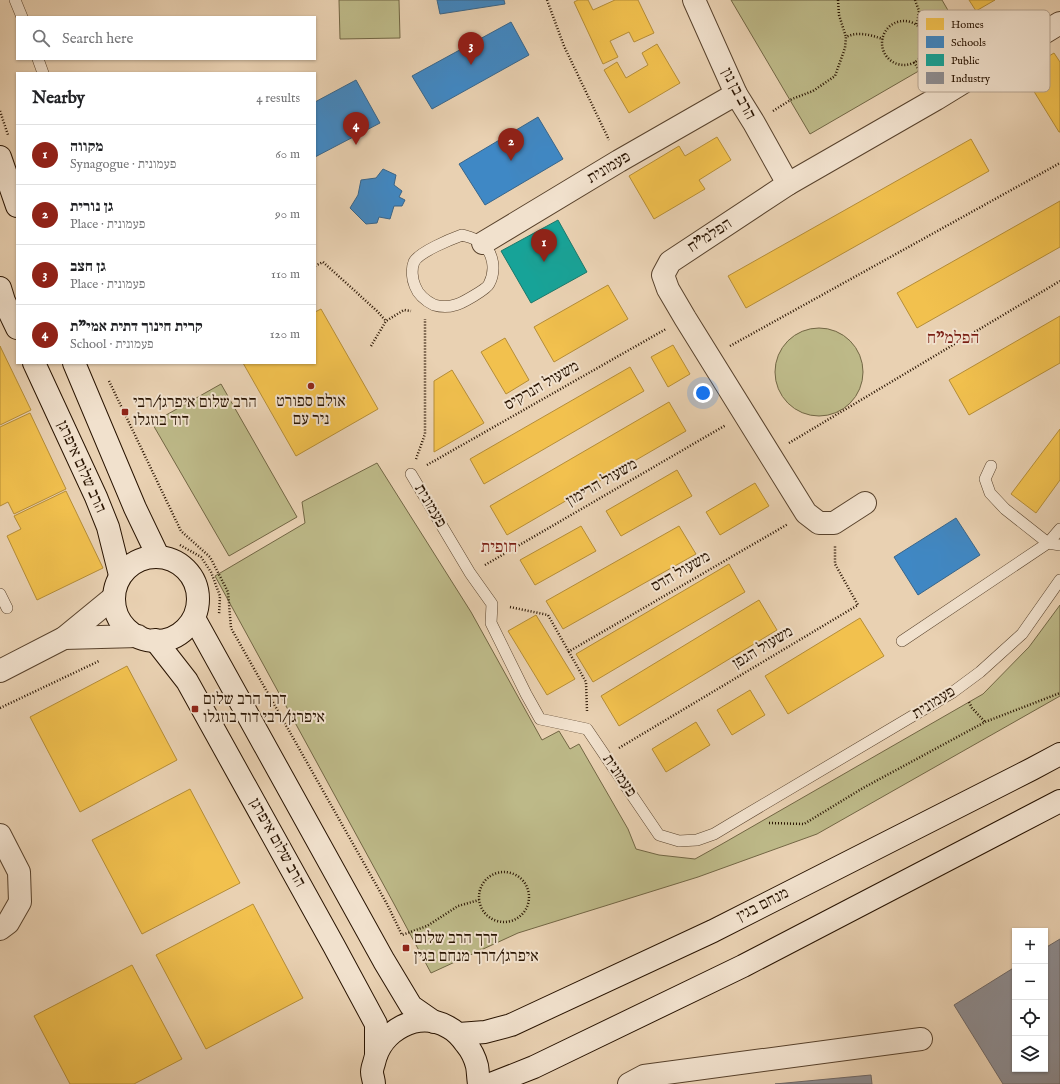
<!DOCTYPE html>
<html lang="en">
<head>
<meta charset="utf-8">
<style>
  :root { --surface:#fff; --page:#f6f6f6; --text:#202124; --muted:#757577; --line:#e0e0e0; --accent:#8f2418 }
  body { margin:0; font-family:"IM FELL English","Frank Ruhl Libre",serif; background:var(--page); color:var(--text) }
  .controls { position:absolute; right:12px; bottom:12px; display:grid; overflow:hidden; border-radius:0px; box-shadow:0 1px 3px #0004 }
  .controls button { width:36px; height:36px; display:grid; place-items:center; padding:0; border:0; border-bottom:1px solid var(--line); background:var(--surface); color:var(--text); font:20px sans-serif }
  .you { position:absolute; left:703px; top:393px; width:14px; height:14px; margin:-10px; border:3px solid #fff; border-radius:50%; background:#1a73e8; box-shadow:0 0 0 6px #1a73e833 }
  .badge { display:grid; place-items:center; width:26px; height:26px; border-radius:50%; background:var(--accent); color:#fff; font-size:13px; font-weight:700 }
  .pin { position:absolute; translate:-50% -33px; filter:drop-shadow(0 1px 2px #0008) }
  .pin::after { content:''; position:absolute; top:21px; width:14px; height:12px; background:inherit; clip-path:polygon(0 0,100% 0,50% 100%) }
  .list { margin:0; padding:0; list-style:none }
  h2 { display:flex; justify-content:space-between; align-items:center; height:52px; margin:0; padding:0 16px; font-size:17px }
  h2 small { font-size:13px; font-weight:400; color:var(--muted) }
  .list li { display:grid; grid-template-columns:26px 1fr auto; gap:12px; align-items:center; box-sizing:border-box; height:60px; padding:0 16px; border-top:1px solid var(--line) }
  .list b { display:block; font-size:15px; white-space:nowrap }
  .list p { margin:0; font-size:13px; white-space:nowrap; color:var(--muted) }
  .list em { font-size:13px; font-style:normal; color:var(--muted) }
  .icon { flex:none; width:22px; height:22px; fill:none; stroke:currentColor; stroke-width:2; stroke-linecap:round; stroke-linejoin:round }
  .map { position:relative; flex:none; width:1060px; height:1084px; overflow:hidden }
  .search { position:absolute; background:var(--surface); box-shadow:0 1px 3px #0004; left:16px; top:16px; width:300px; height:44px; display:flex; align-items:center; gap:10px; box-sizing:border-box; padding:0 14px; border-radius:0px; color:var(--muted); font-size:15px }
  .panel { position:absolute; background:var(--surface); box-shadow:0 1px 3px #0004; left:16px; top:72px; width:300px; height:292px; border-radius:0px }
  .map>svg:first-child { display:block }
</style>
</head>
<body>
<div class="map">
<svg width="1060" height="1084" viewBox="0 0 1060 1084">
  <rect width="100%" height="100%" fill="#e9d1b2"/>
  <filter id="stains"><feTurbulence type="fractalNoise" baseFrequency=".005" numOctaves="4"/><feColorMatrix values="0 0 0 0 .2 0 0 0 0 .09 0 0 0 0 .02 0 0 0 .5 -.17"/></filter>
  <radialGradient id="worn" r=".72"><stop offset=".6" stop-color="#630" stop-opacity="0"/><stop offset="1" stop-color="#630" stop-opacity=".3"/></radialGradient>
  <g fill="#bdb988" stroke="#726644">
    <path d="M 339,0 L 399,0 L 400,38 L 340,39 Z"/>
    <path d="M 731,0 L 942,0 L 967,43 L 810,134 Z"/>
    <circle cx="819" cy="372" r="44"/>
    <path d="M 221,384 L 297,517 L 229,556 L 152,423 Z"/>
    <path d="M 377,463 L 471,612 L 542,740 L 559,731 L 570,749 L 579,744 L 628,829 L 636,849 L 659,855 L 695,859 L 722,844 L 983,694 L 1029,647 L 1060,605 L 1060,696 L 817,834 L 698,877 L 518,933 L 431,973 L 393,902 L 215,576 L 305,523 L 302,502 Z"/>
  </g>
  <g fill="#f2c14e" stroke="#b58d37">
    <path d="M 578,0 L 588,0 L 593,10 L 615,0 L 638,0 L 654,33 L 634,42 L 629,32 L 610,41 L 618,57 L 603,64 L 574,2 Z"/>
    <path d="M 969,0 L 995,0 L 976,11 Z"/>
    <path d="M 657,44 L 680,83 L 629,113 L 604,70 L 617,62 L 626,78 L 648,65 L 642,53 Z"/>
    <path d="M 1054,53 L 1060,62 L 1060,132 L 1059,132 L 1022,72 Z"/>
    <path d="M 717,137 L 731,160 L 699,180 L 705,189 L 654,219 L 629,176 L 679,146 L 685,156 Z"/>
    <path d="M 971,139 L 989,171 L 746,308 L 728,276 Z"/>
    <path d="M 1060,201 L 1060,247 L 917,328 L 897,293 Z"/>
    <path d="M 608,285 L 628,319 L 554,362 L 534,327 Z"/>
    <path d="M 321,309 L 378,409 L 296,456 L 243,363 L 315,363 L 315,312 Z"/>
    <path d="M 1060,316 L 1060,363 L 969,415 L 949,380 Z"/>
    <path d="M 505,338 L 529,380 L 506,394 L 481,352 Z"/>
    <path d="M 673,345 L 690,374 L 668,387 L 651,357 Z"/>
    <path d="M 0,346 L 31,410 L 0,425 Z"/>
    <path d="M 630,367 L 644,391 L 484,484 L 470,459 Z"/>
    <path d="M 452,370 L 484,423 L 434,452 L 434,381 Z"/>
    <path d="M 669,402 L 686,431 L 507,535 L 490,506 Z"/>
    <path d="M 30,413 L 66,489 L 14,514 L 8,502 L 0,506 L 0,427 Z"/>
    <path d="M 1060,429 L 1060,480 L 1036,513 L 1011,494 Z"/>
    <path d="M 677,470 L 692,496 L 621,536 L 606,511 Z"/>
    <path d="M 755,483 L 769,506 L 720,535 L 706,512 Z"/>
    <path d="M 66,491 L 103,568 L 37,600 L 7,536 L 21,529 L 14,516 Z"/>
    <path d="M 581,526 L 596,551 L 535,585 L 520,560 Z"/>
    <path d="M 679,526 L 696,554 L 563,629 L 546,601 Z"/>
    <path d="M 729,564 L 745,592 L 593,682 L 576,654 Z"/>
    <path d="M 759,600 L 777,630 L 619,726 L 601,696 Z"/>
    <path d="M 536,615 L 575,679 L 547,695 L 508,631 Z"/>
    <path d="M 860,618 L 884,656 L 788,714 L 765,676 Z"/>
    <path d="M 127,666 L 177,760 L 80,812 L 30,717 Z"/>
    <path d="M 750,690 L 765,715 L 732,735 L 717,710 Z"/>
    <path d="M 696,722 L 710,745 L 666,772 L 652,749 Z"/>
    <path d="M 190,789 L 240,883 L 142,934 L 92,840 Z"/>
    <path d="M 253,904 L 303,998 L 206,1049 L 156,955 Z"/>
    <path d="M 132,965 L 182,1059 L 134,1084 L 70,1084 L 34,1016 Z"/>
  </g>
  <g fill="#3f88c5" stroke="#38658a">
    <path d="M 437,0 L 504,0 L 505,4 L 440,14 Z"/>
    <path d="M 511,22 L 529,55 L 432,109 L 412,76 Z"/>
    <path d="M 356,80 L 380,123 L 315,157 L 315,102 Z"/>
    <path d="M 538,117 L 563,159 L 485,205 L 459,164 Z"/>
    <path d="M 383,169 L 396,175 L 394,185 L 402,191 L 399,197 L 405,200 L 402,206 L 394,206 L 390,219 L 379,217 L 377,223 L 366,224 L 350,208 L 358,195 L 361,180 L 376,178 Z"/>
    <path d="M 956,518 L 980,555 L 918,595 L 894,557 Z"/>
  </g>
  <path fill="#17a398" stroke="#1c786a" d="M 558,220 L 587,272 L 531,303 L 501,251 Z"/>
  <g fill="#8d8d92" stroke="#6f6866">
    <path d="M 1060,939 L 1060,1084 L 1003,1084 L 954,1005 L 1015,967 L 1015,1069 L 1045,1069 L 1045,948 Z"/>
    <path d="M 871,1075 L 872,1084 L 775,1084 Z"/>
  </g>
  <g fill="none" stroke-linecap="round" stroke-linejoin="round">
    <g stroke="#58422c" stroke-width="12">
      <g id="lane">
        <path d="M 15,0 L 22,17"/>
        <path d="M 38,59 L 43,73"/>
        <path d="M 462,235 C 469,237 475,238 481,243 C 494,252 496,271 489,284 C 487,289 461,304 455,305 C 449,307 441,307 434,305 C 426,301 418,294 415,286 C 412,279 411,269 414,262 C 419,252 451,239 462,235 Z"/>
        <path d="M 991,466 L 985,479 L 990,493 L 1005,509 L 1048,543 L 1060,545"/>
        <path d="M 411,474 L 470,573 L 492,604 L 491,623 L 526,694 L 540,719 L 587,729 L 659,835 L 679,841 L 697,840 L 714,834 L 734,822 L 953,692 L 980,672 L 1022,634 L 1060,580"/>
        <path d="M 0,594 L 7,608"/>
        <path d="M 902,641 L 1048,543 L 1060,529"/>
      </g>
    </g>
    <g stroke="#58422c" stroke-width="24">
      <g id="street">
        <path d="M 694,0 L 736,94 L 754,123 L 788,184"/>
        <path d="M 483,243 L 619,161 L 736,94"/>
        <path d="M 865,503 L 834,523 L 819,523 L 806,513 L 685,318 L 668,289 L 663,275 L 670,262 L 788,184 L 936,99 L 1060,23"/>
        <path d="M 64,638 L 138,636"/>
        <path d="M 0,671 L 64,638 L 114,597"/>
        <path d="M 0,835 L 19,872 L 20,902 L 8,923 L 0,929"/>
        <path d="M 629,1084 L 644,1076 L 921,1039"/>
      </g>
    </g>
    <g stroke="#281300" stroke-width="24">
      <g id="secondary">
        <path d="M 0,157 L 17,206"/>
        <path d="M 0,288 L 4,301 L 17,328"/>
        <path d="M 34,363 L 96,497 L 108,527 L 120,575"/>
        <path d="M 74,363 L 135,508 L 158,556"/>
        <circle cx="156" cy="599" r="42"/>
        <path d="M 194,618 L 384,961 L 411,1006 L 434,1022"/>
        <path d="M 155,640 L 187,681 L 334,946 L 376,1024 L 376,1055"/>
        <path d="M 459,1034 L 485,1032 L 511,1025 L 713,931 L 1032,769 L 1060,754"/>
        <path d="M 374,1084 C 374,1080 372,1076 372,1072 C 372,1069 373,1066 374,1063 C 381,1030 418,1010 448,1027 C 456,1031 461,1037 466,1044 C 471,1050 475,1058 477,1066 C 478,1071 478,1078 479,1084"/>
        <path d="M 491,1084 L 534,1067 L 743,966 L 1060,801"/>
      </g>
    </g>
    <g stroke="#281300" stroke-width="2.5" stroke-dasharray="1 2" stroke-linecap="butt">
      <path d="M 547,0 L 564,46 L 609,140"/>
      <path d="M 838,0 L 839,15 L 846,37"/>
      <path d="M 915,0 L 919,11 L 917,25"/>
      <circle cx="904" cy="43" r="22"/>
      <path d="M 914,62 L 925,80"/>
      <path d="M 0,111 L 8,135"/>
      <path d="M 773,111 L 792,99 L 813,91 L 835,76 L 845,48 L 846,37 C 858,31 870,35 883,39"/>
      <path d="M 315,266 L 323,262 L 377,311 L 386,321"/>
      <path d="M 371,346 L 386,321 L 404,310 L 411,311"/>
      <path d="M 730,346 L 1060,163"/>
      <path d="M 109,381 L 181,531 L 210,557 L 228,592 L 231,628 L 387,904 L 402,935 L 427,926 L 458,906 L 479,900"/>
      <path d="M 789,443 L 1060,281"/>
      <path d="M 416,459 L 425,434 L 425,319"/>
      <path d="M 427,465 L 666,329"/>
      <path d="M 180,545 L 201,557 L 211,572 L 220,596 L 219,615"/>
      <path d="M 485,565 L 726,425"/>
      <path d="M 510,607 L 548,615 L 586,682 L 587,711"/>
      <path d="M 568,652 L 788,524"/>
      <path d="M 969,702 L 972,708 L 985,722"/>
      <path d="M 0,708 L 99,661"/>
      <path d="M 619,748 L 858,605 L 835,564 L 835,546"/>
      <path d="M 769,823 L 804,824 L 863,788 L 985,722 L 1060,693"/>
      <circle cx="504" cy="897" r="25"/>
    </g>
    <use href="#lane" stroke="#f1e1cd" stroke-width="11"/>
    <use href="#street" stroke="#f1e1cd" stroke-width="22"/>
    <use href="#secondary" stroke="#f1e1cd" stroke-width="22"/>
  </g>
  <g fill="#8f2418" stroke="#f1e1cd" stroke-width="1.5">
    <circle cx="311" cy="386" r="4"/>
    <rect x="121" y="408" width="8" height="8" rx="2"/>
    <rect x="191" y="705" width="8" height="8" rx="2"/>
    <rect x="402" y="944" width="8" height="8" rx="2"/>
  </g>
  <g text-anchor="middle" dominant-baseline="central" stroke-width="4" stroke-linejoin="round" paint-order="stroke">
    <g font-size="16" fill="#281300" stroke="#f1e1cd">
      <text transform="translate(738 94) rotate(62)">הרב בן נון</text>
      <text transform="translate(609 168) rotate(-31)">פעמונית</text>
      <text transform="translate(710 236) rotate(-33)">הפלמ"ח</text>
      <text transform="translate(542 386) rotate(-30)">משעול הנרקיס</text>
      <text transform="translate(81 467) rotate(66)">הרב שלום איפרגן</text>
      <text transform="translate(602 483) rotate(-30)">משעול הרימון</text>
      <text transform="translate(430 506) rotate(59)">פעמונית</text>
      <text transform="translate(681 572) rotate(-30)">משעול הדס</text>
      <text transform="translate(763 648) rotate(-31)">משעול הגפן</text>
      <text transform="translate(934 703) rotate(-32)">פעמונית</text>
      <text transform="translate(619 776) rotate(56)">פעמונית</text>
      <text transform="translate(277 843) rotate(61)">הרב שלום איפרגן</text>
      <text transform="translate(763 905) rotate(-27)">מנחם בגין</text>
    </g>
    <g font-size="16" fill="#281300" stroke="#f1e1cd" text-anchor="start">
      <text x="311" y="402" text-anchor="middle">אולם ספורט<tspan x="311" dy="18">ניר עם</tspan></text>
      <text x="133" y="403">הרב שלום איפרגן/רבי<tspan x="133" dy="18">דוד בוזגלו</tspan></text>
      <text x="203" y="700">דרך הרב שלום<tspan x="203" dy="18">איפרגן/רבי דוד בוזגלו</tspan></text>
      <text x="414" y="939">דרך הרב שלום<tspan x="414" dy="18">איפרגן/דרך מנחם בגין</tspan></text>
    </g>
    <g font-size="17" fill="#7a1f14" stroke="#f1e1cd">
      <text x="953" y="338">הפלמ"ח</text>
      <text x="499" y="547">חופית</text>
    </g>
  </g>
  <rect x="918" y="10" width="132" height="82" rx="6" fill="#f1e1cd" stroke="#b5a390" stroke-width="1"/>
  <rect x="926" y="18" width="18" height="12" fill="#f2c14e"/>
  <rect x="926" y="36" width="18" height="12" fill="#3f88c5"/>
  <rect x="926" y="54" width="18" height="12" fill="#17a398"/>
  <rect x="926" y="72" width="18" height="12" fill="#8d8d92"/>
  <g font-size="11" fill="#281300">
    <text x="951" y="28">Homes</text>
    <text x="951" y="46">Schools</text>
    <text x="951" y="64">Public</text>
    <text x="951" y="82">Industry</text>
  </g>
  <rect width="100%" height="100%" filter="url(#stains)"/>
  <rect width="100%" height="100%" fill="url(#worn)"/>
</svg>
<div class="controls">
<button>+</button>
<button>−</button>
<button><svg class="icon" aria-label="locate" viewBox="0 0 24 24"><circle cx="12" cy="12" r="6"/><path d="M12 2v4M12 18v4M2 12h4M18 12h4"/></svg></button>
<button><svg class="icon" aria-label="layers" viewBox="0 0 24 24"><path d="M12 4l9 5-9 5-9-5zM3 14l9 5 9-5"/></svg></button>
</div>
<div class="you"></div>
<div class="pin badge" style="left:544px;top:262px">1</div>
<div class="pin badge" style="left:511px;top:161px">2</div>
<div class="pin badge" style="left:471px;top:65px">3</div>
<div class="pin badge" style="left:356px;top:145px">4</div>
<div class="search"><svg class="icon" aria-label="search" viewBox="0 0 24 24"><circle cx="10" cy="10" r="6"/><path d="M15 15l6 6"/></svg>Search here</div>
<section class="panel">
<h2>Nearby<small>4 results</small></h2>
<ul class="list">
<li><span class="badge">1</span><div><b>מקווה</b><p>Synagogue · פעמונית</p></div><em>60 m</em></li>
<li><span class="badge">2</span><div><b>גן נורית</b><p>Place · פעמונית</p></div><em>90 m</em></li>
<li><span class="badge">3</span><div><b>גן חצב</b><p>Place · פעמונית</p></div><em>110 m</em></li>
<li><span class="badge">4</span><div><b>קרית חינוך דתית אמי&quot;ת</b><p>School · פעמונית</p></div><em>120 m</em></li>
</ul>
</section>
</div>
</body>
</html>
